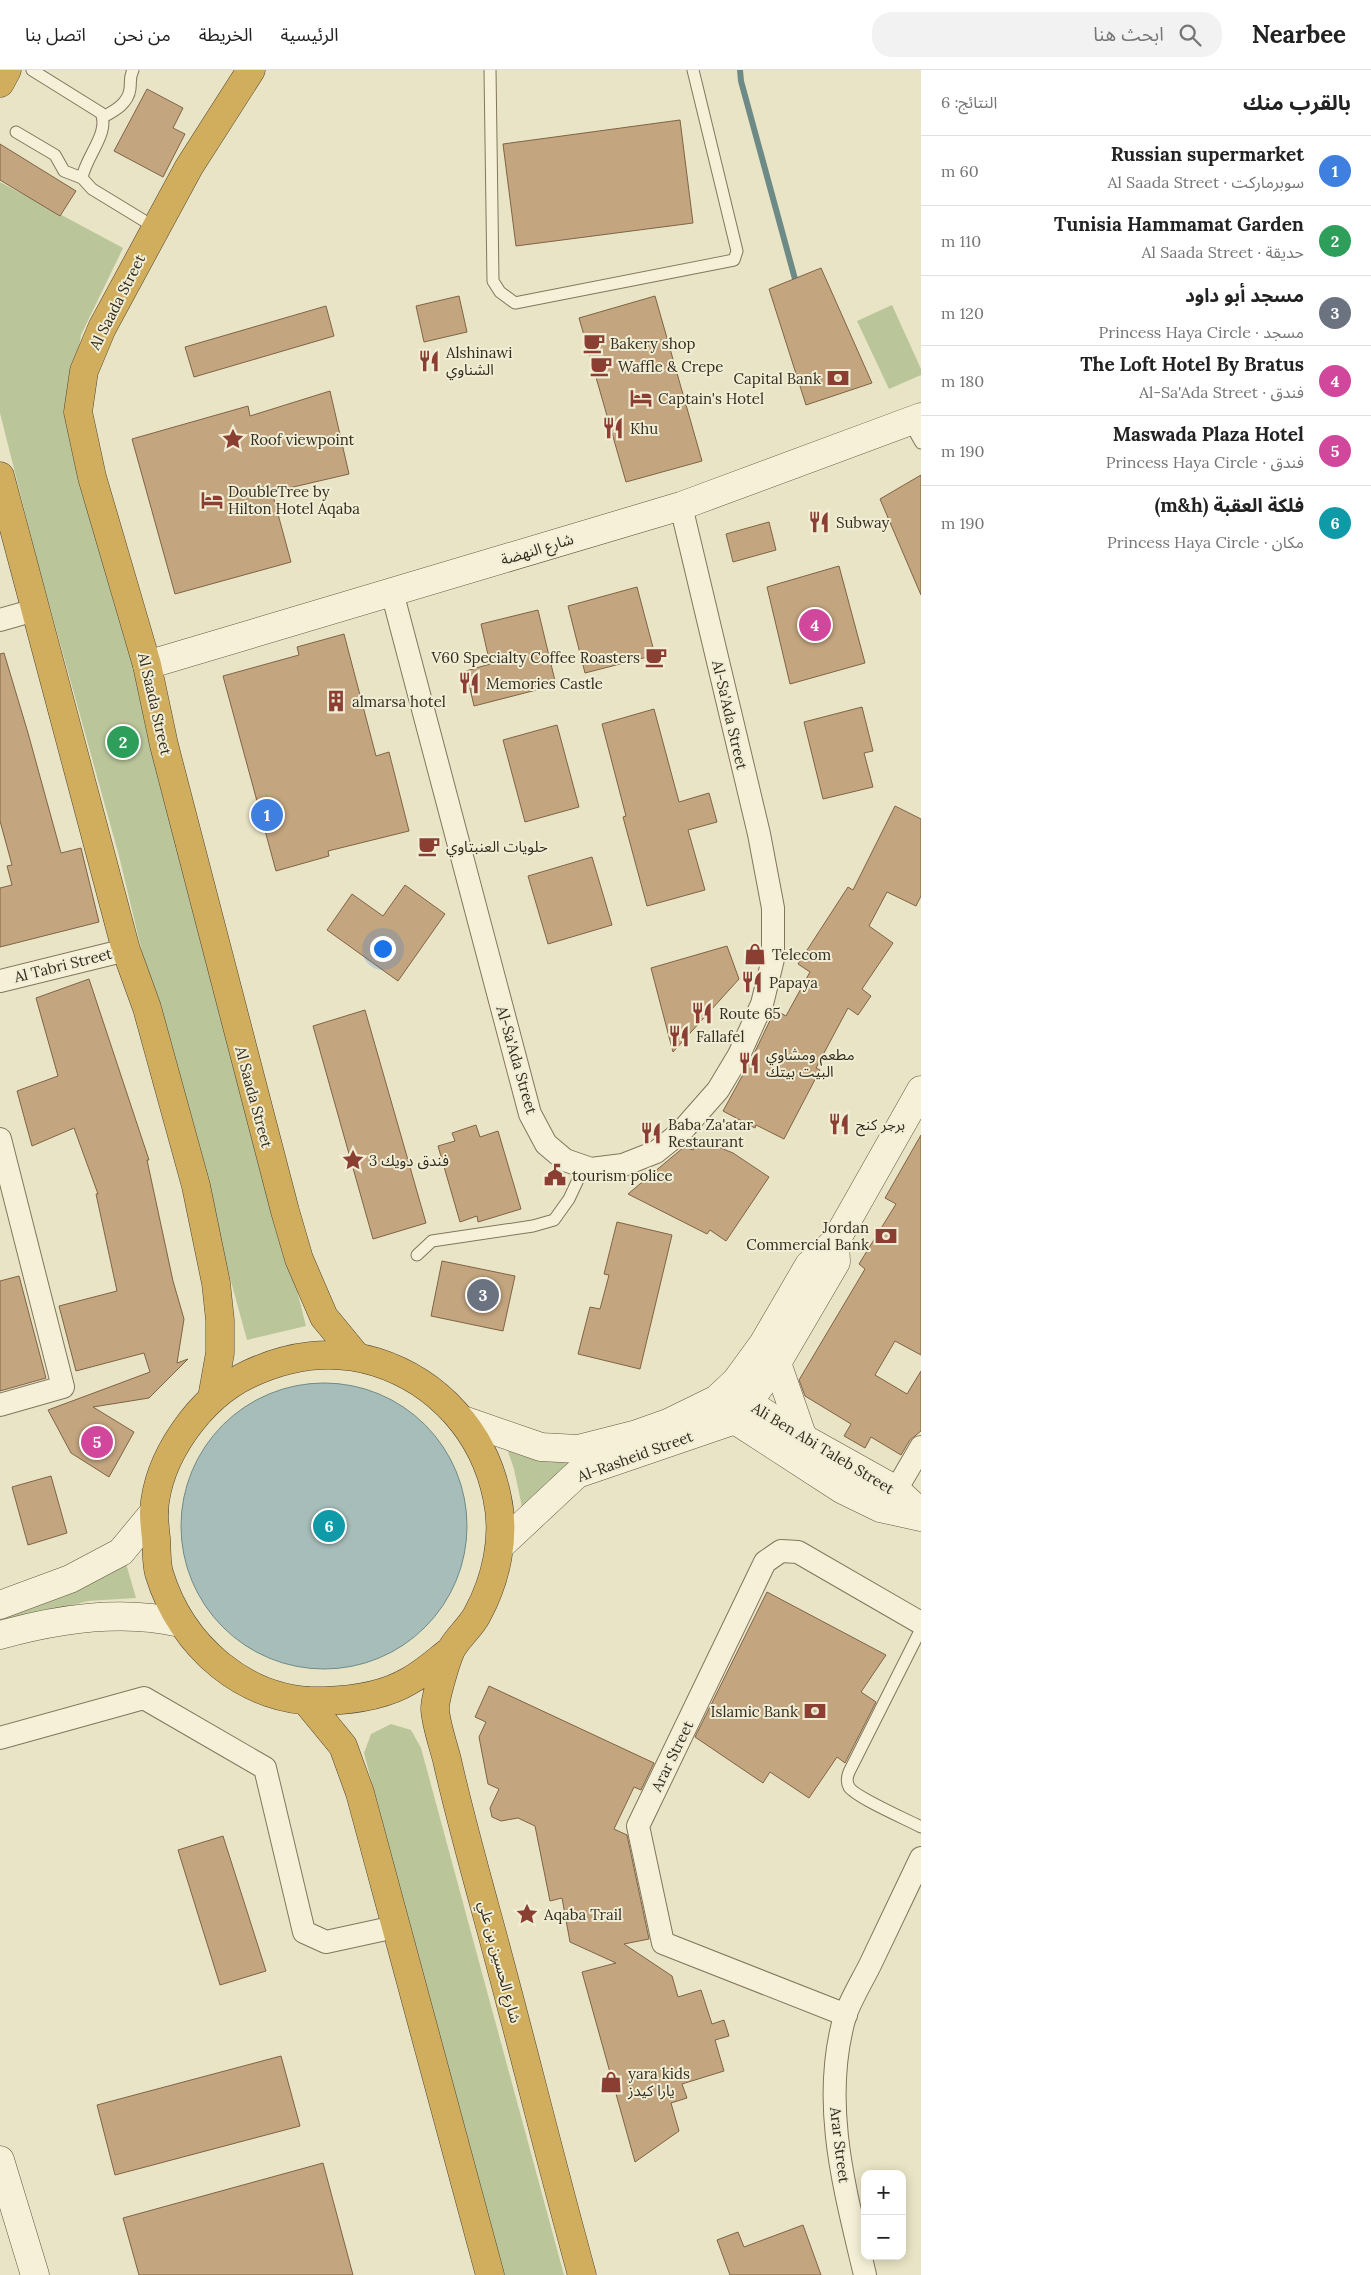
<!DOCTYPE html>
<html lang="ar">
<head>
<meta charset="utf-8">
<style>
  :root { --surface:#fff; --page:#f2f2f2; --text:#222; --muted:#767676; --line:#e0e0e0; --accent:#8b3f33 }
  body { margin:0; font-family:Lora,"Noto Sans Arabic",serif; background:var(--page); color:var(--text); direction:rtl }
  .controls { position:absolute; right:15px; bottom:15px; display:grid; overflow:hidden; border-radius:10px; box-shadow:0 2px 12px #0003 }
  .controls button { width:45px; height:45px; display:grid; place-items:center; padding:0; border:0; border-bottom:1px solid var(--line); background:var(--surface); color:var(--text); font:25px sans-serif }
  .you { position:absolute; left:382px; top:878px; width:18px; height:18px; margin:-12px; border:4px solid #fff; border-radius:50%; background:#1a73e8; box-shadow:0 0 0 8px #1a73e833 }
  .badge { display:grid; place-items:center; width:32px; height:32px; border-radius:50%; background:var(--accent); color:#fff; font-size:16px; font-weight:700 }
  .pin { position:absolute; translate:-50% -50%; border:2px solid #fff; box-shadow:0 1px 5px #0006 }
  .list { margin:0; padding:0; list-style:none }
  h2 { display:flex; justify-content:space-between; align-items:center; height:65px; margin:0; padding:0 20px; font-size:21px }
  h2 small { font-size:16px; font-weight:400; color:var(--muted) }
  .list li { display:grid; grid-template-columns:32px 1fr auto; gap:15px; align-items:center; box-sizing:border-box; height:70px; padding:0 20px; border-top:1px solid var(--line) }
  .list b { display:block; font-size:19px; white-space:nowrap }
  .list p { margin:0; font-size:16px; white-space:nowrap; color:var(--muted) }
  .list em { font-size:16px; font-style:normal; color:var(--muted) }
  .icon { flex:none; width:28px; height:28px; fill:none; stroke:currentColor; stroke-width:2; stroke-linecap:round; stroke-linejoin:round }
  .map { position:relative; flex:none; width:921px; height:2205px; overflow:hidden; direction:ltr }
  header { display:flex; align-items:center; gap:30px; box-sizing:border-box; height:70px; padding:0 25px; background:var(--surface); border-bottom:1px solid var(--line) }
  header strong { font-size:24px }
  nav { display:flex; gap:28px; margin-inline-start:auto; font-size:18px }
  .search { width:350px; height:45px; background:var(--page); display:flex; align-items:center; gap:12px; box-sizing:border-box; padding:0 18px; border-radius:20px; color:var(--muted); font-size:19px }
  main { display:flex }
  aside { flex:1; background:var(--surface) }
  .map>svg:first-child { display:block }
</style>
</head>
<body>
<header>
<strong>Nearbee</strong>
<div class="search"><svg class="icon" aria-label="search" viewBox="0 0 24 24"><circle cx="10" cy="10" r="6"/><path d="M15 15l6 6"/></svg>ابحث هنا</div>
<nav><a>الرئيسية</a><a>الخريطة</a><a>من نحن</a><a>اتصل بنا</a></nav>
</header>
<main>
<aside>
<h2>بالقرب منك<small>النتائج: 6</small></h2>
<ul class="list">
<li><span class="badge" style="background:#3f7fe0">1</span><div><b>Russian supermarket</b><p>سوبرماركت · Al Saada Street</p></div><em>60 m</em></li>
<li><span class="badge" style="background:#2e9e5b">2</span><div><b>Tunisia Hammamat Garden</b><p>حديقة · Al Saada Street</p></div><em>110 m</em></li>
<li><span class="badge" style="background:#6b7280">3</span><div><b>مسجد أبو داود</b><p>مسجد · Princess Haya Circle</p></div><em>120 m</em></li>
<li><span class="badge" style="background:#d1479c">4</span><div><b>The Loft Hotel By Bratus</b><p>فندق · Al-Sa'Ada Street</p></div><em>180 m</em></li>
<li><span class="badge" style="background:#d1479c">5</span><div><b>Maswada Plaza Hotel</b><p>فندق · Princess Haya Circle</p></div><em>190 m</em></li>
<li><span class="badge" style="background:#0f9aa8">6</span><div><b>فلكة العقبة (m&amp;h)</b><p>مكان · Princess Haya Circle</p></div><em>190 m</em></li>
</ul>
</aside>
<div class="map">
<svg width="921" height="2205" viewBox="0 0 921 2205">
  <rect width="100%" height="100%" fill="#e9e4c5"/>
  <g fill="#bac69a">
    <path d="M 0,112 L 123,178 L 81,265 L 69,346 L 130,559 L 306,1256 L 247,1270 L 149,911 L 119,786 L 37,490 L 0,343 Z"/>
    <path d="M 892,235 L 921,299 L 921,305 L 889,319 L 857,251 Z"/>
    <path d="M 505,1373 L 577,1393 L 554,1407 L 522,1437 L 514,1399 Z"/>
    <path d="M 125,1490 L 136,1528 L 88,1531 L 0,1555 L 0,1541 Z"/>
    <path d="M 391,1654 L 411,1660 L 421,1678 L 564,2205 L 500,2205 L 364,1683 L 371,1664 Z"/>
  </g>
  <circle fill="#a6bdba" stroke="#6e8a87" cx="324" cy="1456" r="143"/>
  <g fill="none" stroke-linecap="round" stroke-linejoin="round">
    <path stroke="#6e8a87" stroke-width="6" d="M 740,0 L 741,11 L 795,209"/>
  </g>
  <g fill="#c3a57f" stroke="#7f6445">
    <path d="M 147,19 L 183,38 L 173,58 L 185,64 L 163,107 L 114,81 Z"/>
    <path d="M 680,50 L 693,153 L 516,176 L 503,74 Z"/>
    <path d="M 0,74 L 76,121 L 60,146 L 0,110 Z"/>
    <path d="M 821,198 L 872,313 L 806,335 L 769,219 Z"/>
    <path d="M 459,226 L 467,262 L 424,272 L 416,236 Z"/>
    <path d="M 655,226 L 702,391 L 626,412 L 579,248 Z"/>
    <path d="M 326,236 L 334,266 L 194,307 L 185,277 Z"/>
    <path d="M 330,321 L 349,404 L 272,422 L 291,492 L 175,524 L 132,369 L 248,336 L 250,346 Z"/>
    <path d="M 921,405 L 921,525 L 880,429 Z"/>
    <path d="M 769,452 L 776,480 L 733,492 L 726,464 Z"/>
    <path d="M 839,496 L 865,593 L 790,614 L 767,517 Z"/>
    <path d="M 637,517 L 655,585 L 585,603 L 568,536 Z"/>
    <path d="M 538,540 L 556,615 L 474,636 L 466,601 L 490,594 L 481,554 Z"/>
    <path d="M 344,564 L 376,686 L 389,682 L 409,761 L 328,781 L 329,786 L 276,801 L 223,606 L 299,585 L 297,577 Z"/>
    <path d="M 4,583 L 28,663 L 61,783 L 81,778 L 99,852 L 0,877 L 0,818 L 12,815 L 7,796 L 12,795 L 0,751 L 0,584 Z"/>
    <path d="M 862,637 L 873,681 L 864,683 L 873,717 L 823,729 L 804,652 Z"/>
    <path d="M 654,639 L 679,732 L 709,723 L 717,752 L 688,760 L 705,820 L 647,836 L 623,747 L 626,746 L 602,654 Z"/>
    <path d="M 557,655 L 579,737 L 525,752 L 503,670 Z"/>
    <path d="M 895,736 L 921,749 L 921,826 L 916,836 L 887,822 L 869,856 L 893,873 L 862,919 L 871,926 L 858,945 L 848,938 L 816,998 L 820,1000 L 784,1069 L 756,1055 L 755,1058 L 723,1041 L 751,990 L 775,940 L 786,946 L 810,902 L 798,894 L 848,817 L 853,820 Z"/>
    <path d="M 592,787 L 612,855 L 548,874 L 528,806 Z"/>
    <path d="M 405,815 L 445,844 L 398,911 L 327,860 L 352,824 L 383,846 Z"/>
    <path d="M 727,876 L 739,909 L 673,982 L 651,898 Z"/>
    <path d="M 89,909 L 149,1090 L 147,1090 L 173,1211 L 184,1249 L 177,1293 L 188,1289 L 149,1328 L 93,1337 L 134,1362 L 109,1407 L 71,1383 L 48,1340 L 150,1302 L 144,1283 L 76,1301 L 59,1236 L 117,1221 L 96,1124 L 98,1124 L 74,1058 L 32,1076 L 17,1021 L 58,1006 L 36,928 Z"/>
    <path d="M 365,940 L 426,1153 L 373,1169 L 313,956 Z"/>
    <path d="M 476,1055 L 480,1067 L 498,1061 L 521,1139 L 478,1152 L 477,1146 L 460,1152 L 438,1076 L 455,1071 L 452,1063 Z"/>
    <path d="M 921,1065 L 921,1285 L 895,1271 L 875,1305 L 907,1324 L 921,1301 L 921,1361 L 910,1370 L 901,1385 L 871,1367 L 865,1378 L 844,1366 L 851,1354 L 805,1326 L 799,1310 L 865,1199 L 859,1194 L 896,1134 L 885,1128 Z"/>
    <path d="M 699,1069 L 733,1083 L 769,1107 L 726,1171 L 710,1160 L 707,1164 L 628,1124 L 684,1077 L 693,1080 Z"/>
    <path d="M 617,1152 L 672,1165 L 640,1299 L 578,1284 L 590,1237 L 600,1239 L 609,1205 L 604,1204 Z"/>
    <path d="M 442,1191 L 515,1206 L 503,1261 L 431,1246 Z"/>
    <path d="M 19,1206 L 46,1308 L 0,1321 L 0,1211 Z"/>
    <path d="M 51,1406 L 67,1463 L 28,1475 L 12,1417 Z"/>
    <path d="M 767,1522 L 886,1585 L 861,1622 L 876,1632 L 845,1693 L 837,1687 L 809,1728 L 770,1702 L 763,1713 L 695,1667 Z"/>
    <path d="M 489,1616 L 654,1693 L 641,1720 L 634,1717 L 614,1759 L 627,1765 L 649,1869 L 624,1874 L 672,1906 L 678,1927 L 701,1920 L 712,1954 L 724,1950 L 729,1966 L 715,1970 L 724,2001 L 682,2014 L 687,2028 L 671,2033 L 679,2061 L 635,2092 L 582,1902 L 616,1893 L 570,1872 L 562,1828 L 550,1831 L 535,1756 L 518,1748 L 501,1751 L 492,1747 L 490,1738 L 499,1719 L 488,1714 L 479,1667 L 486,1652 L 475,1647 Z"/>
    <path d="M 223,1766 L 266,1901 L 220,1915 L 178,1780 Z"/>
    <path d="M 281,1986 L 300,2056 L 115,2105 L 97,2035 Z"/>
    <path d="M 323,2093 L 353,2205 L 139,2205 L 123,2148 Z"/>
    <path d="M 803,2155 L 821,2205 L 730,2205 L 717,2170 L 738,2162 L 744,2177 Z"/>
  </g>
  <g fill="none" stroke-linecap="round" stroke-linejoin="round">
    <g stroke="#82765d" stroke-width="13">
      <g id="lane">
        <path d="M 32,0 L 101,43 C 110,63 86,86 82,108 L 92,119 L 156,158"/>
        <path d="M 490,0 L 493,211 L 500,222 L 515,233 L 734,190 L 737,181 L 693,0"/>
        <path d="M 103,47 C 114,41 128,34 130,19 C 131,11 129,8 133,0"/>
        <path d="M 16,62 L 55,85 L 64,101 L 82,108"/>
        <path d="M 909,352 L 921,373"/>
        <path d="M 417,1185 L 432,1171 L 533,1156 L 554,1150 L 569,1129 L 584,1097"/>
        <path d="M 921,1559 L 849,1702 C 847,1707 846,1711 849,1717 C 855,1727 908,1750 921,1757"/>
      </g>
    </g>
    <g stroke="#82765d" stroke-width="24">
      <g id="street">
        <path d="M 392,522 L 530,1044 L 546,1074 L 565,1090 L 591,1099 L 623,1095 L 656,1082 L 681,1062 L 718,1020 L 739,985 L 762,934 L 773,889 L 773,838 L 759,764 L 681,436"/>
        <path d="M 0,550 L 35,540"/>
        <path d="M 0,911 L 126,880"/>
        <path d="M 0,1069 L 63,1317 L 0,1335"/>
        <path d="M 896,1437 L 896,1420 L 921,1377"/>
        <path d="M 0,1668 L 144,1628 L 265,1698 L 304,1862 L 326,1872 L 395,1857"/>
        <path d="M 846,1945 L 663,1873 L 638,1756 L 765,1492 L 781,1481 L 798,1482 L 921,1553"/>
        <path d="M 865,2205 C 845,2120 820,2033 845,1946 C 851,1929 862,1911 870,1895 C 887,1859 904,1824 921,1788"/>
      </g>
    </g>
    <g stroke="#645740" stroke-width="29">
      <g id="secondary">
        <path d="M 147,595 L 681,436 L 921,347"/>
        <path d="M 777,1293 L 803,1368"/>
        <path d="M 730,1331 L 749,1333 L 803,1368 L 896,1420 L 921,1443"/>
        <path d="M 724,1338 L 735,1350 L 843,1420 L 880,1438 L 921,1447"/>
        <path d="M 463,1350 L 541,1377 L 578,1379 L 637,1364 L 668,1353 L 717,1329 L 736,1311 L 763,1274 L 809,1195 L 835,1172 L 921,1020"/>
        <path d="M 500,1476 L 577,1404 L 735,1350 L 777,1293 L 836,1192 L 835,1172"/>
        <path d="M 0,1535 L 70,1509 L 121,1482 L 154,1442"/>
        <path d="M 0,1565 C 58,1549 121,1539 180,1553"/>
        <path d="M 0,2090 L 35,2205"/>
      </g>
    </g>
    <g stroke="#504431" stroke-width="29">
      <g id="highway">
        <path d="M 251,0 L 189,97 L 102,258 L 84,301 L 78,342 L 92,407 L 147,595 L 164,675 L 285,1141 L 299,1189 L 324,1247 L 357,1287"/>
        <path d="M 0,13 L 7,0"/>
        <path d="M 0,406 L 126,880 L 147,938 L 196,1116 L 216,1213 L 220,1250 L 220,1283 L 212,1328"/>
        <path d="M 451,1580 C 438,1590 424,1603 409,1611 C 384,1626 354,1630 325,1631 C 246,1634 181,1576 159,1503 C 156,1492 157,1479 156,1468 C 155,1459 154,1450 154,1442 C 157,1387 200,1327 249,1304 C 289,1285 333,1279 376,1292 C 439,1312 484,1363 497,1427 C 506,1467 496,1510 477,1545 C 470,1558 457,1568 451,1580 C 446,1591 435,1628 435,1639 C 436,1655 443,1674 447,1690 C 458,1739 471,1786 484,1834 C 518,1957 548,2082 582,2205"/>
        <path d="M 306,1631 L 343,1676 L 360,1723 L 490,2205"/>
      </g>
    </g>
    <use href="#lane" stroke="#f5f0d7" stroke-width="11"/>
    <use href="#street" stroke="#f5f0d7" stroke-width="22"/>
    <use href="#secondary" stroke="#f5f0d7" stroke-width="28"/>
    <use href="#highway" stroke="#d0ae5e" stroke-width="28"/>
  </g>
  <defs>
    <g id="cafe-bare" transform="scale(1.725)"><path d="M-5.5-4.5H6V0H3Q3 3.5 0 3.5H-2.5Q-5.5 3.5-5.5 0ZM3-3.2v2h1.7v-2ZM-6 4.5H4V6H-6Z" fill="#8b3f33" stroke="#f1edd4" stroke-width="2.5" paint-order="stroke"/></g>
    <g id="restaurant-bare" transform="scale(1.725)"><path d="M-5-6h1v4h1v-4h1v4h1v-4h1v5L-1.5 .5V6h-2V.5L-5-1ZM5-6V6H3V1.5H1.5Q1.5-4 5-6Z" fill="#8b3f33" stroke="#f1edd4" stroke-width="2.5" paint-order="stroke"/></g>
    <g id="bank-bare" transform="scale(1.725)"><path d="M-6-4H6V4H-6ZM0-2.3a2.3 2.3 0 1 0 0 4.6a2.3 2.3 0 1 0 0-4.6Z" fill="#8b3f33" stroke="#f1edd4" stroke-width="2.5" paint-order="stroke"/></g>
    <g id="hotel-bare" transform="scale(1.725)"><path d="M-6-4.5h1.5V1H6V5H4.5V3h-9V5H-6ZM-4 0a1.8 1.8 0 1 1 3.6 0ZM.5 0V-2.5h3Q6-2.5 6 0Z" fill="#8b3f33" stroke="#f1edd4" stroke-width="2.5" paint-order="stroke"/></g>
    <g id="sight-bare" transform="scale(1.725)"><path d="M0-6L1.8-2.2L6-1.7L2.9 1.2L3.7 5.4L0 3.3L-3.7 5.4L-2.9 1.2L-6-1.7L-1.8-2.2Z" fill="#8b3f33" stroke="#f1edd4" stroke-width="2.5" paint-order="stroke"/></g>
    <g id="building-bare" transform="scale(1.725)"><path d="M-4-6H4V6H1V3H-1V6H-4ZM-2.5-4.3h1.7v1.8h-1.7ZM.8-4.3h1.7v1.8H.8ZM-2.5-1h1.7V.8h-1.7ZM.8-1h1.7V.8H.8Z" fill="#8b3f33" stroke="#f1edd4" stroke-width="2.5" paint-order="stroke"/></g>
    <g id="shop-bare" transform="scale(1.725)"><path d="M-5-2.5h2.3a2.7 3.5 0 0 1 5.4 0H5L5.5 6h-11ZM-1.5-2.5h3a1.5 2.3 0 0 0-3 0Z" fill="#8b3f33" stroke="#f1edd4" stroke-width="2.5" paint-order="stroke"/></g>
    <g id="civic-bare" transform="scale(1.725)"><path d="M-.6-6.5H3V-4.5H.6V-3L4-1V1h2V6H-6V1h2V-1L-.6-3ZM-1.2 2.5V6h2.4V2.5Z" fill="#8b3f33" stroke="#f1edd4" stroke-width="2.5" paint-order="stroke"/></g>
  </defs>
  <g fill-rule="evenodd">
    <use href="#cafe-bare" x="594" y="273"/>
    <use href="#restaurant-bare" x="429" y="291"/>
    <use href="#cafe-bare" x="601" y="296"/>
    <use href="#bank-bare" x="838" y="308"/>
    <use href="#hotel-bare" x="641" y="328"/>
    <use href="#restaurant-bare" x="613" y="358"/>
    <use href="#sight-bare" x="233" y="369"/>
    <use href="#hotel-bare" x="212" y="430"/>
    <use href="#restaurant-bare" x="819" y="452"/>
    <use href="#cafe-bare" x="656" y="587"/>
    <use href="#restaurant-bare" x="469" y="613"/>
    <use href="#building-bare" x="336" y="631"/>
    <use href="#cafe-bare" x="429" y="776"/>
    <use href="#shop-bare" x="755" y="884"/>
    <use href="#restaurant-bare" x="752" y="912"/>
    <use href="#restaurant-bare" x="702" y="943"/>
    <use href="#restaurant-bare" x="679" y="966"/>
    <use href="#restaurant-bare" x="749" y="993"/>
    <use href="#restaurant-bare" x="839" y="1054"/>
    <use href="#restaurant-bare" x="651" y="1063"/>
    <use href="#sight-bare" x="353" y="1090"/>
    <use href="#civic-bare" x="555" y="1105"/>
    <use href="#bank-bare" x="886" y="1166"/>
    <use href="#bank-bare" x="815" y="1641"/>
    <use href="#sight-bare" x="527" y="1844"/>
    <use href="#shop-bare" x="611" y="2012"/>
  </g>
  <g text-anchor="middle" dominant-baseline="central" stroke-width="4" stroke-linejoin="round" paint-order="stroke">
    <g font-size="15" fill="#342c1f" stroke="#f1edd4">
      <text transform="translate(117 232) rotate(-63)">Al Saada Street</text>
      <text transform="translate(537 479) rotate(-17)">شارع النهضة</text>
      <text transform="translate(155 634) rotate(77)">Al Saada Street</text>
      <text transform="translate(730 645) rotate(77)">Al-Sa'Ada Street</text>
      <text transform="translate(63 895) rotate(-14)">Al Tabri Street</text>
      <text transform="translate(517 990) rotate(74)">Al-Sa'Ada Street</text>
      <text transform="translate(254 1027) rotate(75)">Al Saada Street</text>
      <text transform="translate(823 1378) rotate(31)">Ali Ben Abi Taleb Street</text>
      <text transform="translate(635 1386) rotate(-20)">Al-Rasheid Street</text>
      <text transform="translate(672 1686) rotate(-64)">Arar Street</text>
      <text transform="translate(500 1892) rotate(75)">شارع الحسين بن علي</text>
      <text transform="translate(840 2075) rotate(83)">Arar Street</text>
    </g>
    <g font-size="15" fill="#342c1f" stroke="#f1edd4" text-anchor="start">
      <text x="610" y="273">Bakery shop</text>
      <text x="446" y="282">Alshinawi<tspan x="446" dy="17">الشناوي</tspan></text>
      <text x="618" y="296">Waffle &amp; Crepe</text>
      <text x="821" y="308" text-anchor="end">Capital Bank</text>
      <text x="658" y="328">Captain's Hotel</text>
      <text x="630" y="358">Khu</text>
      <text x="250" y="369">Roof viewpoint</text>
      <text x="228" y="421">DoubleTree by<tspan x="228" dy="17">Hilton Hotel Aqaba</tspan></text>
      <text x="836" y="452">Subway</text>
      <text x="640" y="587" text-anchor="end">V60 Specialty Coffee Roasters</text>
      <text x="486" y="613">Memories Castle</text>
      <text x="352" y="631">almarsa hotel</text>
      <text x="446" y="776">حلويات العنبتاوي</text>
      <text x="772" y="884">Telecom</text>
      <text x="769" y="912">Papaya</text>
      <text x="719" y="943">Route 65</text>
      <text x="696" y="966">Fallafel</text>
      <text x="766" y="984">مطعم ومشاوي<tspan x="766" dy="17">البيت بيتك</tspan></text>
      <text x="668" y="1054">Baba Za'atar<tspan x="668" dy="17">Restaurant</tspan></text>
      <text x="856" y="1054">برجر كنج</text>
      <text x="369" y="1090">فندق دويك 3</text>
      <text x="572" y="1105">tourism police</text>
      <text x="869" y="1157" text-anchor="end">Jordan<tspan x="869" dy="17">Commercial Bank</tspan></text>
      <text x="798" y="1641" text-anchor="end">Islamic Bank</text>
      <text x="544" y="1844">Aqaba Trail</text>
      <text x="628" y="2003">yara kids<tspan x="628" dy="17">يارا كيدز</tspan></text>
    </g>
  </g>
</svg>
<div class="controls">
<button>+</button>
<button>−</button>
</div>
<div class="you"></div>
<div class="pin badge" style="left:267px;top:745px;background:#3f7fe0">1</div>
<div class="pin badge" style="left:123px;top:672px;background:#2e9e5b">2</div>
<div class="pin badge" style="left:483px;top:1225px;background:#6b7280">3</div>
<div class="pin badge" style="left:815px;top:555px;background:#d1479c">4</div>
<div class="pin badge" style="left:97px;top:1372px;background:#d1479c">5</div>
<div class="pin badge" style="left:329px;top:1456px;background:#0f9aa8">6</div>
</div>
</main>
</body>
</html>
